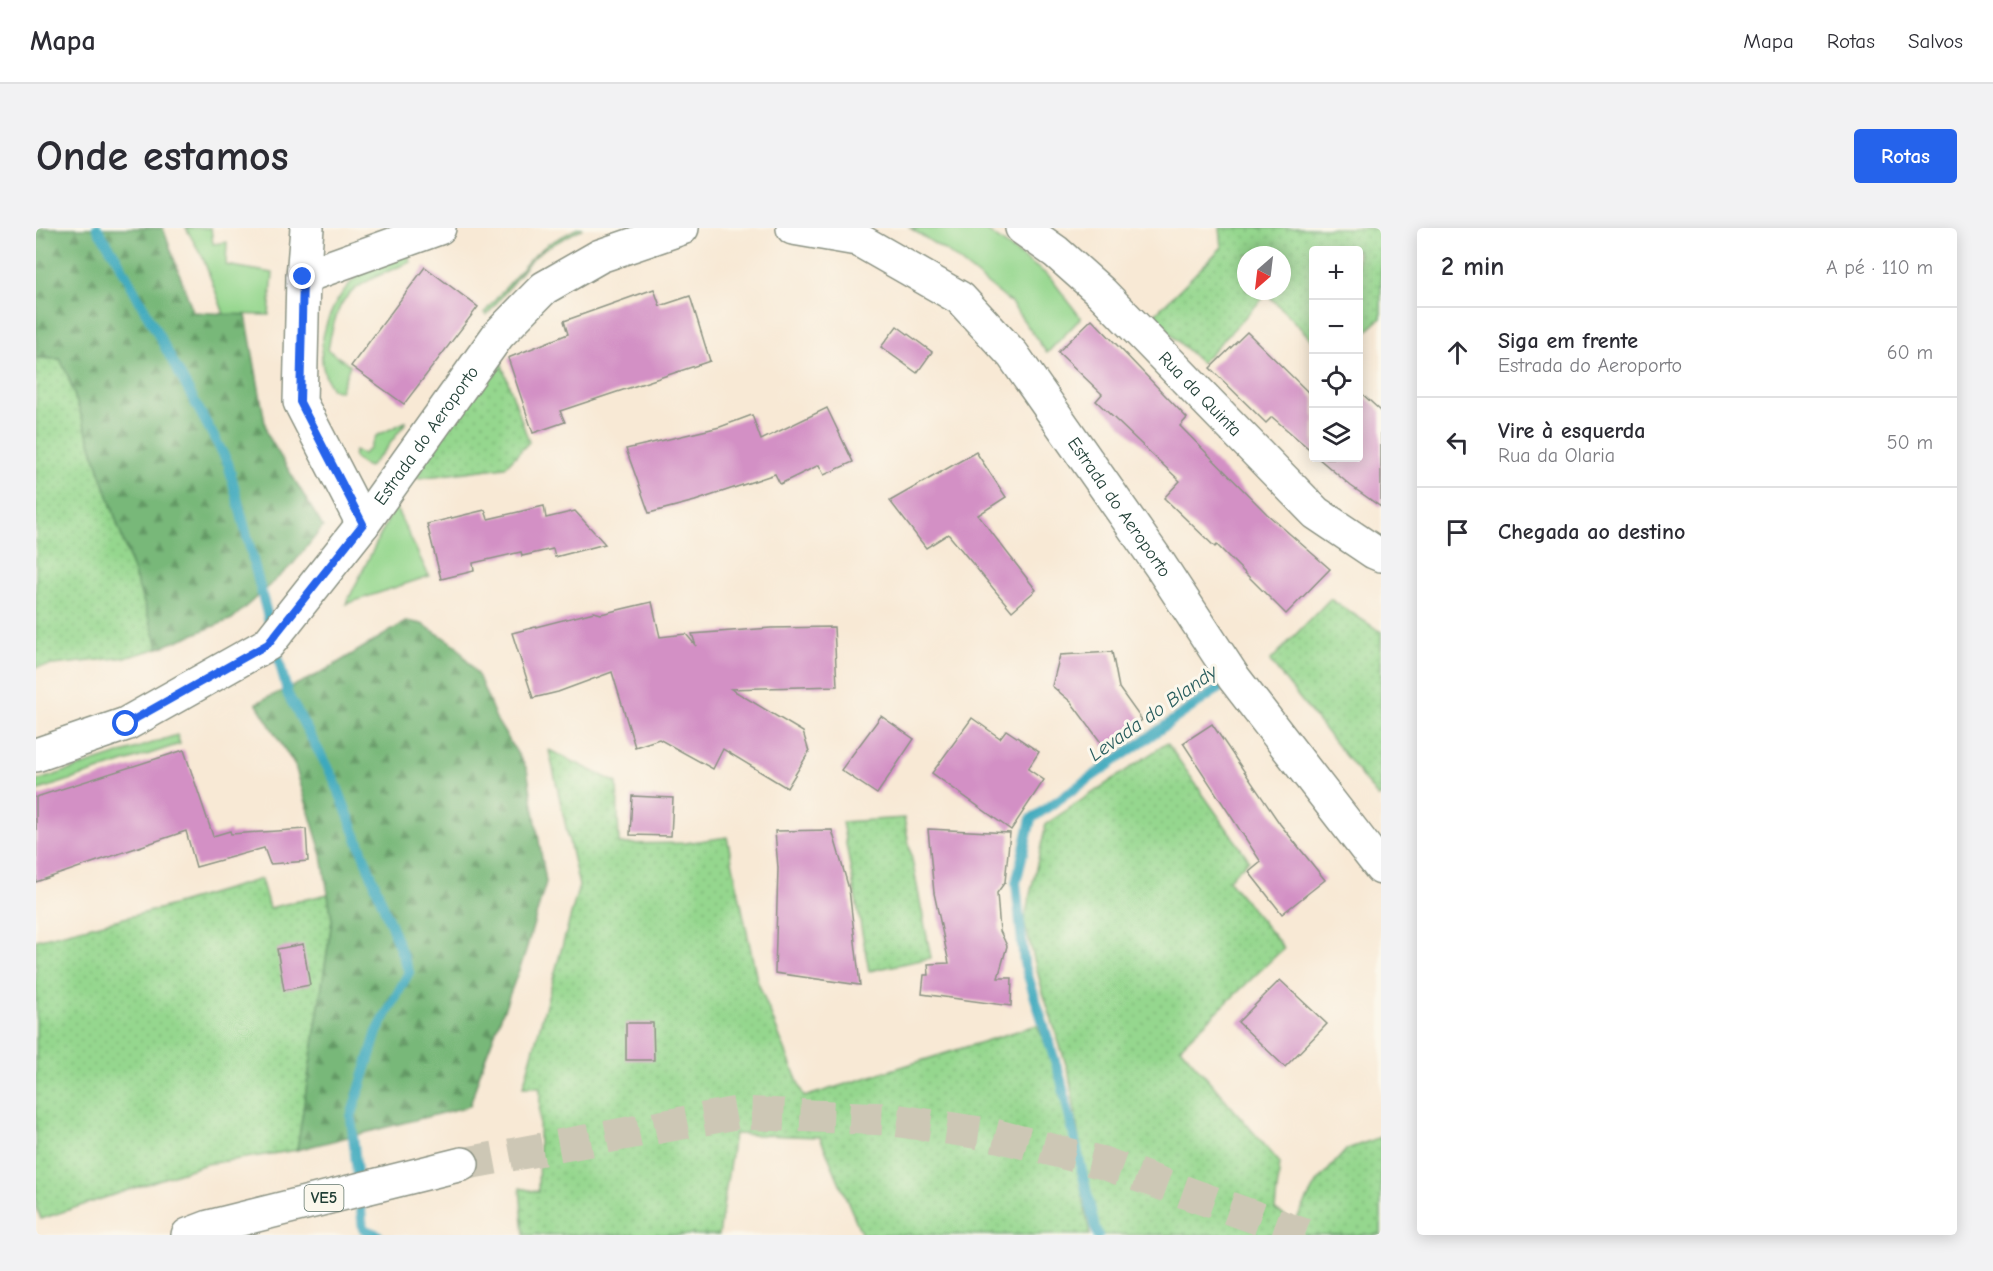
<!DOCTYPE html>
<html lang="pt">
<head>
<meta charset="utf-8">
<style>
  :root { --surface:#fff; --page:#f2f2f3; --text:#2b2b33; --muted:#7c7c81; --line:#e1e1e2; --accent:#2563eb }
  body { margin:0; font-family:"Comic Neue",sans-serif; background:var(--page); color:var(--text) }
  .controls { position:absolute; right:18px; top:18px; display:grid; overflow:hidden; border-radius:6px; box-shadow:0 3px 15px #0003 }
  .controls button { width:54px; height:54px; display:grid; place-items:center; padding:0; border:0; border-bottom:2px solid var(--line); background:var(--surface); color:var(--text); font:30px sans-serif }
  .compass { position:absolute; left:1201px; top:18px; width:54px; height:54px; border-radius:50%; background:var(--surface); box-shadow:0 3px 15px #0003; rotate:208deg }
  .stop { position:absolute; width:18px; height:18px; margin:-14px; border:4px solid #2563eb; border-radius:50%; background:#fff }
  .stop.end { background:#2563eb; border-color:#fff; box-shadow:0 2px 6px #0008 }
  .list { margin:0; padding:0; list-style:none }
  h2 { display:flex; justify-content:space-between; align-items:center; height:78px; margin:0; padding:0 24px; font-size:26px }
  h2 small { font-size:20px; font-weight:400; color:var(--muted) }
  .list li { display:grid; grid-template-columns:39px 1fr auto; gap:18px; align-items:center; box-sizing:border-box; height:90px; padding:0 24px; border-top:2px solid var(--line) }
  .list b { display:block; font-size:22px; white-space:nowrap }
  .list p { margin:0; font-size:20px; white-space:nowrap; color:var(--muted) }
  .list em { font-size:20px; font-style:normal; color:var(--muted) }
  .icon { flex:none; width:33px; height:33px; fill:none; stroke:currentColor; stroke-width:2; stroke-linecap:round; stroke-linejoin:round }
  .map { position:relative; flex:none; width:1345px; height:1007px; overflow:hidden; border-radius:6px }
  header { display:flex; align-items:center; gap:36px; box-sizing:border-box; height:84px; padding:0 30px; background:var(--surface); border-bottom:2px solid var(--line) }
  header strong { font-size:28px }
  nav { display:flex; gap:33px; margin-inline-start:auto; font-size:21px }
  .intro { display:flex; align-items:center; justify-content:space-between; box-sizing:border-box; height:144px; padding:0 36px }
  h1 { margin:0; font-size:42px }
  .button { padding:15px 27px; border-radius:6px; background:var(--accent); color:#fff; font-size:21px; font-weight:700 }
  main { display:flex; gap:36px; padding:0 36px }
  aside { flex:1; background:var(--surface); border-radius:6px; box-shadow:0 3px 15px #0003 }
  .map>svg:first-child { display:block }
</style>
</head>
<body>
<header>
<strong>Mapa</strong>
<nav><a>Mapa</a><a>Rotas</a><a>Salvos</a></nav>
</header>
<div class="intro"><h1>Onde estamos</h1><a class="button">Rotas</a></div>
<main>
<div class="map">
<svg width="1345" height="1007" viewBox="0 0 1345 1007">
  <defs>
    <pattern id="grass-dots" width="8" height="8" patternUnits="userSpaceOnUse" patternTransform="scale(1.5)"><rect width="8" height="8" fill="#95d78e"/><path d="M2 2h.1M6 6h.1" fill="none" stroke="#80b97b" stroke-width="1.8" stroke-linecap="round"/></pattern>
    <pattern id="forest-firs" width="22" height="20" patternUnits="userSpaceOnUse" patternTransform="scale(1.5)"><rect width="22" height="20" fill="#78b879"/><path d="M5 1l3.5 6h-7zM16 11l3.5 6h-7z" fill="#629764"/></pattern>
  </defs>
  <rect width="100%" height="100%" fill="#fbf7ec"/>
  <filter id="ink" filterUnits="userSpaceOnUse"><feTurbulence type="fractalNoise" baseFrequency=".0167" numOctaves="2"/><feDisplacementMap in="SourceGraphic" scale="12" xChannelSelector="R" yChannelSelector="G"/><feConvolveMatrix kernelMatrix="1 2 1 2 8 2 1 2 1" color-interpolation-filters="sRGB"/></filter>
  <filter id="wash" filterUnits="userSpaceOnUse"><feTurbulence type="fractalNoise" baseFrequency=".008" numOctaves="4" result="noise"/><feDisplacementMap in="SourceGraphic" scale="24" xChannelSelector="R" yChannelSelector="G"/><feGaussianBlur stdDeviation="1.35" result="paint"/><feColorMatrix in="noise" values="0 0 0 0 0 0 0 0 0 0 0 0 0 0 0 0 0 1.4 0 .05"/><feComposite in="paint" operator="in"/></filter>
  <g filter="url(#wash)">
    <rect width="100%" height="100%" fill="#f8e9d5"/>
    <g fill="url(#grass-dots)" stroke="#5a8a61" stroke-width="1.5" fill-rule="evenodd">
      <path d="M 1184,0 L 1345,0 L 1345,90 L 1323,110 L 1322,22 L 1278,22 L 1277,113 L 1231,66 L 1165,135 L 1116,89 L 1186,19 ZM 1210,27 L 1246,27 L 1246,63 L 1210,63 Z"/>
      <path d="M 458,114 L 493,214 L 469,239 L 367,252 Z"/>
      <path d="M 0,130 L 24,131 L 30,142 L 123,420 L 92,429 L 0,439 Z"/>
      <path d="M 1294,371 L 1345,404 L 1345,568 L 1342,569 L 1234,433 Z"/>
      <path d="M 1131,515 L 1213,632 L 1192,652 L 1248,720 L 1144,819 L 1244,935 L 1239,982 L 1259,994 L 1279,957 L 1311,921 L 1345,909 L 1345,1007 L 1061,1007 L 1045,923 L 1033,846 L 1006,761 L 988,693 L 1010,596 Z"/>
      <path d="M 513,522 L 581,555 L 583,616 L 649,615 L 691,609 L 721,752 L 768,869 L 1001,797 L 1025,852 L 1054,1007 L 826,1007 L 784,909 L 698,906 L 683,1007 L 488,1007 L 484,960 L 502,964 L 504,859 L 487,859 L 543,658 Z"/>
      <path d="M 868,590 L 895,730 L 833,743 L 806,594 Z"/>
      <path d="M 225,651 L 233,680 L 292,666 L 296,692 L 261,922 L 170,936 L 5,991 L 0,978 L 0,712 L 116,683 Z"/>
    </g>
    <g fill="url(#forest-firs)" stroke="#4c7a56" stroke-width="1.5">
      <path d="M 0,0 L 127,0 L 157,84 L 210,87 L 231,206 L 287,299 L 257,336 L 196,391 L 123,420 L 32,148 L 24,131 L 0,130 Z"/>
      <path d="M 371,393 L 386,396 L 420,417 L 443,449 L 461,493 L 491,541 L 510,654 L 488,729 L 445,841 L 434,878 L 261,922 L 296,692 L 286,627 L 259,538 L 220,475 L 283,446 Z"/>
    </g>
    <g fill="#95d78e" stroke="#5a8a61" stroke-width="1.5">
      <path d="M 150,0 L 175,0 L 177,16 L 191,14 L 190,37 L 237,45 L 233,87 L 188,86 L 167,30 Z"/>
      <path d="M 542,0 L 547,0 L 508,21 L 494,33 L 451,87 L 448,85 L 495,30 L 512,16 Z"/>
      <path d="M 874,0 L 947,0 L 1014,49 L 1045,90 L 1011,125 L 975,75 L 913,25 Z"/>
      <path d="M 371,24 L 375,34 C 353,43 323,53 308,72 C 300,83 294,108 292,122 L 314,137 L 304,163 L 296,161 C 271,122 295,68 328,42 C 339,33 358,29 371,24 Z"/>
      <path d="M 371,193 L 350,221 L 333,239 C 326,237 320,233 317,227 L 319,223 L 327,226 L 333,221 L 340,208 Z"/>
      <path d="M 359,278 L 393,348 L 310,376 Z"/>
      <path d="M 141,507 L 144,516 L 0,563 L 0,553 Z"/>
    </g>
    <g fill="none" stroke-linecap="round" stroke-linejoin="round">
      <g stroke="#3da9bd" stroke-width="10">
        <path d="M 61,0 L 80,29 L 192,235 L 252,467 L 298,551 L 373,744 L 341,804 L 315,889 L 327,1001 L 342,1007"/>
        <path d="M 1062,1007 L 1059,1000 L 1025,852 L 988,735 L 980,655 L 995,591 L 1195,452"/>
      </g>
    </g>
    <g id="blocks">
      <g fill="#d390c5">
        <path d="M 389,39 L 442,79 L 368,176 L 315,138 Z"/>
        <path d="M 618,61 L 624,78 L 654,68 L 674,133 L 524,183 L 529,194 L 497,205 L 472,130 L 532,106 L 528,93 Z"/>
        <path d="M 1056,91 L 1151,190 L 1144,198 L 1231,286 L 1294,341 L 1250,386 L 1181,317 L 1179,319 L 1128,270 L 1144,253 L 1060,173 L 1066,166 L 1022,124 Z"/>
        <path d="M 861,98 L 896,124 L 881,145 L 845,119 Z"/>
        <path d="M 1211,104 L 1278,170 L 1278,225 L 1236,189 L 1230,195 L 1174,140 Z"/>
        <path d="M 1323,163 L 1345,183 L 1345,279 L 1315,258 L 1282,230 L 1323,230 Z"/>
        <path d="M 791,180 L 817,234 L 788,247 L 783,237 L 744,256 L 739,246 L 659,273 L 613,285 L 590,221 L 684,199 L 716,187 L 725,212 Z"/>
        <path d="M 940,224 L 970,269 L 942,287 L 1000,362 L 976,383 L 912,306 L 890,320 L 854,273 Z"/>
        <path d="M 508,278 L 510,290 L 539,283 L 569,316 L 519,329 L 517,321 L 486,328 L 485,324 L 437,335 L 438,343 L 405,351 L 391,296 L 449,282 L 452,291 Z"/>
        <path d="M 616,374 L 624,409 L 650,406 L 660,418 L 656,406 L 735,400 L 798,399 L 801,458 L 695,461 L 767,504 L 773,524 L 751,560 L 687,521 L 677,541 L 623,511 L 599,519 L 576,444 L 522,464 L 497,470 L 476,405 L 558,384 L 565,386 Z"/>
        <path d="M 1076,424 L 1083,460 L 1106,492 L 1069,520 L 1035,474 L 1016,458 L 1024,427 Z"/>
        <path d="M 845,488 L 878,511 L 841,566 L 805,542 Z"/>
        <path d="M 936,490 L 964,510 L 970,502 L 1003,524 L 992,541 L 1008,552 L 975,602 L 896,545 Z"/>
        <path d="M 1176,496 L 1244,596 L 1289,652 L 1246,686 L 1213,644 L 1225,634 L 1147,515 Z"/>
        <path d="M 148,522 L 177,608 L 194,603 L 195,606 L 270,601 L 272,633 L 234,636 L 228,620 L 160,639 L 150,603 L 0,654 L 0,569 Z"/>
        <path d="M 596,568 L 637,570 L 635,608 L 594,607 Z"/>
        <path d="M 892,601 L 974,605 L 969,654 L 961,665 L 964,703 L 971,718 L 962,750 L 976,750 L 975,778 L 886,766 L 888,747 L 893,747 L 892,736 L 913,735 L 898,665 Z"/>
        <path d="M 796,602 L 813,661 L 824,757 L 739,745 L 742,640 L 739,603 Z"/>
        <path d="M 267,716 L 274,757 L 248,762 L 241,721 Z"/>
        <path d="M 1244,752 L 1291,796 L 1249,839 L 1202,794 Z"/>
        <path d="M 590,795 L 617,795 L 618,832 L 590,832 Z"/>
      </g>
    </g>
  </g>
  <g filter="url(#ink)">
    <use href="#blocks" fill-opacity="0" stroke="#8c9384" stroke-width="1.5"/>
    <g fill="none" stroke-linecap="round" stroke-linejoin="round">
      <path stroke="#cdc7b5" stroke-width="33" stroke-dasharray="33 16" stroke-linecap="butt" d="M 426,936 L 700,885 L 851,891 L 958,907 L 1067,935 L 1269,1007"/>
      <g stroke="#8c9384" stroke-width="36">
        <g id="minor">
          <path d="M 271,0 L 267,49 L 264,174 L 327,296"/>
          <path id="s1" d="M 986,0 L 1020,24 L 1065,64 L 1280,285 L 1338,324 L 1345,327"/>
          <path d="M 267,49 L 403,0"/>
        </g>
      </g>
      <g stroke="#8c9384" stroke-width="36">
        <g id="secondary">
          <path id="s2" d="M 757,0 L 821,11 L 924,70 L 977,127 L 1124,337 L 1198,450 L 1345,640"/>
          <path id="s3" d="M 0,527 L 90,496 L 232,416 L 327,296 L 462,107 L 508,60 L 564,28 L 646,0"/>
        </g>
      </g>
      <g stroke="#8c9384" stroke-width="36">
        <path id="primary" d="M 152,1007 L 173,999 L 426,936"/>
      </g>
      <use href="#minor" stroke="#fff" stroke-width="33"/>
      <use href="#secondary" stroke="#fff" stroke-width="33"/>
      <use href="#primary" stroke="#fff" stroke-width="33"/>
    </g>
  </g>
  <g fill="none" stroke-linecap="round" stroke-linejoin="round" filter="url(#ink)">
    <path stroke="#2563eb" stroke-width="8" d="M 90,496 L 232,416 L 327,296 L 264,174 L 267,49"/>
  </g>
  <g text-anchor="middle" dominant-baseline="central" stroke-width="6" stroke-linejoin="round" paint-order="stroke">
    <rect fill="#fbf7ec" stroke="#61756b" stroke-width="1.5" x="268.5" y="957" width="39" height="26" rx="4.5"/>
    <g font-size="16" font-weight="bold" fill="#1f3d34">
      <text x="288" y="970">VE5</text>
    </g>
    <g font-size="18" fill="#1f3d34" stroke="#fbf7ec">
      <text stroke="none"><textPath href="#s1" startOffset="244">Rua da Quinta</textPath></text>
      <text stroke="none"><textPath href="#s3" startOffset="520">Estrada do Aeroporto</textPath></text>
      <text stroke="none"><textPath href="#s2" startOffset="447">Estrada do Aeroporto</textPath></text>
    </g>
    <g font-size="20" font-style="italic" fill="#285d5d" stroke="#fbf7ec">
      <text transform="translate(1117 485) rotate(-35)">Levada do Blandy</text>
    </g>
  </g>
</svg>
<div class="controls">
<button>+</button>
<button>−</button>
<button><svg class="icon" aria-label="locate" viewBox="0 0 24 24"><circle cx="12" cy="12" r="6"/><path d="M12 2v4M12 18v4M2 12h4M18 12h4"/></svg></button>
<button><svg class="icon" aria-label="layers" viewBox="0 0 24 24"><path d="M12 4l9 5-9 5-9-5zM3 14l9 5 9-5"/></svg></button>
</div>
<svg class="compass" viewBox="-18 -18 36 36"><path d="M0-13l5 13h-10z" fill="#e53935"/><path d="M0 13l5-13h-10z" fill="#7c7c81"/></svg>
<div class="stop" style="left:90px;top:496px"></div>
<div class="stop end" style="left:267px;top:49px"></div>
</div>
<aside>
<h2>2 min<small>A pé · 110 m</small></h2>
<ul class="list">
<li><svg class="icon" aria-label="ahead" viewBox="0 0 24 24"><path d="M12 20V5M6 11l6-6 6 6"/></svg><div><b>Siga em frente</b><p>Estrada do Aeroporto</p></div><em>60 m</em></li>
<li><svg class="icon" aria-label="left" viewBox="0 0 24 24"><path d="M17 20v-9H6M10 6l-5 5 5 5"/></svg><div><b>Vire à esquerda</b><p>Rua da Olaria</p></div><em>50 m</em></li>
<li><svg class="icon" aria-label="arrive" viewBox="0 0 24 24"><path d="M6 21V4h12l-3 4 3 4H6"/></svg><div><b>Chegada ao destino</b></div></li>
</ul>
</aside>
</main>
</body>
</html>
